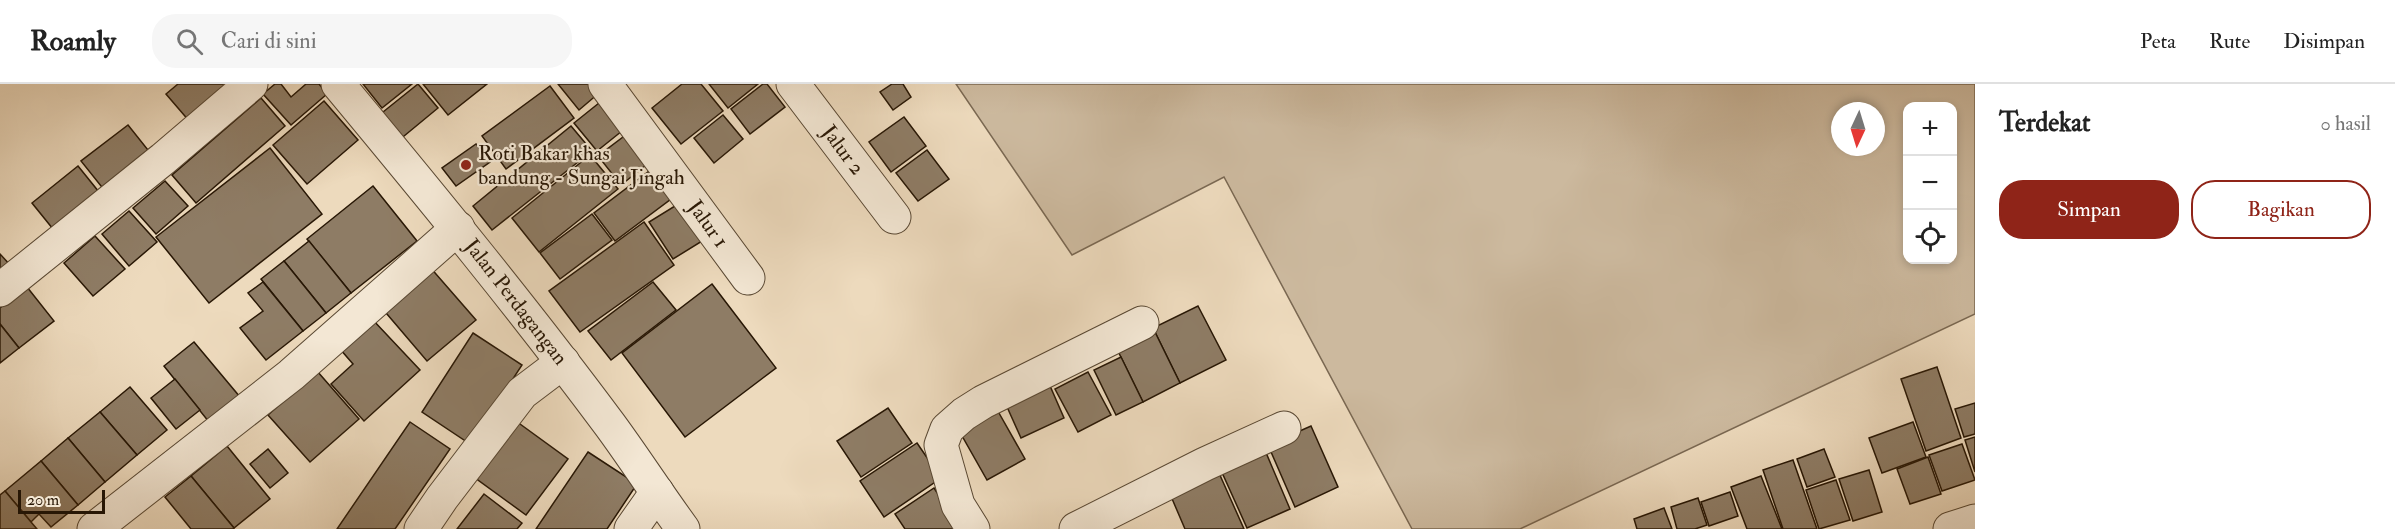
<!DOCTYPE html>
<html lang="id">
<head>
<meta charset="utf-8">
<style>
  :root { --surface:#fff; --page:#f6f6f6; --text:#222; --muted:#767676; --line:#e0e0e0; --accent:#8f2418 }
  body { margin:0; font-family:"IM FELL Double Pica",serif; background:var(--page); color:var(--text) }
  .controls { position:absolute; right:18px; top:18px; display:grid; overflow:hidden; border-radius:12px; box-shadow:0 3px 9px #0003 }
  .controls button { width:54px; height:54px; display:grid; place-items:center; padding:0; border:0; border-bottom:2px solid var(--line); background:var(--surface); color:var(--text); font:30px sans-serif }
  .compass { position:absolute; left:1831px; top:18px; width:54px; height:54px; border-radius:50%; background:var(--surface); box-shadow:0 3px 9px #0003; rotate:184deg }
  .scale { position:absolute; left:18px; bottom:15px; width:87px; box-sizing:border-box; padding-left:6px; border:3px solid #281705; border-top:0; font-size:16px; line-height:21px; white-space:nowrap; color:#281705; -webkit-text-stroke:4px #f3e7d4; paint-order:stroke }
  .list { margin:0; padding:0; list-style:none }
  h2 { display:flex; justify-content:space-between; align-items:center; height:78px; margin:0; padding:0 24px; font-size:26px }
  h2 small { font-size:20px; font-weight:400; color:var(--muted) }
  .actions { display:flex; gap:12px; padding:18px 24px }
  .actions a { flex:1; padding:14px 0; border:2px solid var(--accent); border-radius:24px; text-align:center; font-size:21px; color:var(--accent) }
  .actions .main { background:var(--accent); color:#fff }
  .icon { flex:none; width:33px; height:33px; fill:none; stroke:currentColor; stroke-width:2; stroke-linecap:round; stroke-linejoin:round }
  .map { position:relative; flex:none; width:1975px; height:445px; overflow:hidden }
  header { display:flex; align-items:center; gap:36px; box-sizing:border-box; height:84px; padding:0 30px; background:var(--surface); border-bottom:2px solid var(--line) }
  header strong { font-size:28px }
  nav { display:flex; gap:33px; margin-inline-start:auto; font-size:21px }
  .search { width:420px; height:54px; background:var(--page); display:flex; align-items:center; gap:15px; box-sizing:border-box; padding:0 21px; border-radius:24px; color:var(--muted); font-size:22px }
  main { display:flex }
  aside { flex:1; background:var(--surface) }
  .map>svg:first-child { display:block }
</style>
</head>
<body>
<header>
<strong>Roamly</strong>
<div class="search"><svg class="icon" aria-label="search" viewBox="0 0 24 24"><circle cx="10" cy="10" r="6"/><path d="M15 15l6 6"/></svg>Cari di sini</div>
<nav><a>Peta</a><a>Rute</a><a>Disimpan</a></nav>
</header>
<main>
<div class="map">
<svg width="1975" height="445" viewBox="0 0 1975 445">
  <rect width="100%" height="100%" fill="#eddabd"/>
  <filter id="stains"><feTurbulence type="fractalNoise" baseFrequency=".00333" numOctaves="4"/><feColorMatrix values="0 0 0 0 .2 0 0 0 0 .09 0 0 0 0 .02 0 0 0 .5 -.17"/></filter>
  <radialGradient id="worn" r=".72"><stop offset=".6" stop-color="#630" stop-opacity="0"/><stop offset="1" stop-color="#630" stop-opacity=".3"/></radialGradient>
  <path fill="#ccb99e" stroke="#7a6852" stroke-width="1.5" fill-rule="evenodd" d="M 956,0 L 1975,0 L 1975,230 L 1520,445 L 1412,445 L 1224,93 L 1072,171 ZM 1908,22 L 1952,22 L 1952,176 L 1908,176 ZM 1840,27 L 1876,27 L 1876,63 L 1840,63 Z"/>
  <g fill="#8e7c65" stroke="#281705" stroke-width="1.5">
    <path d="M 178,0 L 236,0 L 190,38 L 166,10 Z"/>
    <path d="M 275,0 L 281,0 L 291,13 L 306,0 L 319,0 L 327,10 L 291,41 L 263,10 Z"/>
    <path d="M 363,0 L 412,0 L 382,24 Z"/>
    <path d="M 418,0 L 438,24 L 398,57 L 378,32 Z"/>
    <path d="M 423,0 L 487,0 L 448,31 Z"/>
    <path d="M 558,0 L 592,0 L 599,9 L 579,26 Z"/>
    <path d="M 682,0 L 701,0 L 723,27 L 681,60 L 652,24 Z"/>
    <path d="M 709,0 L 758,0 L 728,24 Z"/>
    <path d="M 763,0 L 767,0 L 785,23 L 750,50 L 731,25 Z"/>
    <path d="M 892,0 L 903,0 L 911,13 L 893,26 L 880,8 Z"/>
    <path d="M 550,2 L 574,34 L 506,85 L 482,52 Z"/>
    <path d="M 261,14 L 285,42 L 196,119 L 172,91 Z"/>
    <path d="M 604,15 L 627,43 L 597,67 L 574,39 Z"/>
    <path d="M 324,17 L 358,56 L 307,100 L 273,61 Z"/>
    <path d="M 723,31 L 743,55 L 714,79 L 694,54 Z"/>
    <path d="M 904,33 L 926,62 L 891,88 L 869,58 Z"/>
    <path d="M 128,41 L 156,76 L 109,112 L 81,77 Z"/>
    <path d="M 571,42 L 592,67 L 492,146 L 473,122 Z"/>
    <path d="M 627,50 L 650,78 L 621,101 L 598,72 Z"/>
    <path d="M 476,60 L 490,78 L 456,102 L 442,84 Z"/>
    <path d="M 270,64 L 322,130 L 209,219 L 156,153 Z"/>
    <path d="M 927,66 L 949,95 L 918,117 L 896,89 Z"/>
    <path d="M 590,71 L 618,105 L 539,168 L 512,134 Z"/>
    <path d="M 657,81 L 679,109 L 615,157 L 594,129 Z"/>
    <path d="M 78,82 L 103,113 L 57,150 L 32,119 Z"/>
    <path d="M 165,97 L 188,122 L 156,150 L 133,124 Z"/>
    <path d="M 373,102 L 417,157 L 351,209 L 307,155 Z"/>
    <path d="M 683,117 L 707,154 L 673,175 L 649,138 Z"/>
    <path d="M 129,127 L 157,158 L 129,182 L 102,150 Z"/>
    <path d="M 592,130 L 612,156 L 560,195 L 540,169 Z"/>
    <path d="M 644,138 L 674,181 L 580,248 L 549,207 Z"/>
    <path d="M 95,152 L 125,185 L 93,212 L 64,179 Z"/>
    <path d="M 309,157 L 351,209 L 326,229 L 284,177 Z"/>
    <path d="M 0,170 L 11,182 L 0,191 Z"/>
    <path d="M 284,177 L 326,229 L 303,247 L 261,195 Z"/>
    <path d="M 429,182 L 476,236 L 427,277 L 381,223 Z"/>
    <path d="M 263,198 L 303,247 L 266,276 L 240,244 L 263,227 L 248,209 Z"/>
    <path d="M 653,198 L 676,226 L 611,276 L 588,247 Z"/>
    <path d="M 712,200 L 776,284 L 685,353 L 622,269 Z"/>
    <path d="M 27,203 L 54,237 L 19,264 L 0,240 L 0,224 Z"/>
    <path d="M 1198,222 L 1226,276 L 1180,299 L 1153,244 Z"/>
    <path d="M 372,235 L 420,286 L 364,337 L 331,300 L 353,280 L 340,265 Z"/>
    <path d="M 0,240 L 19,264 L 0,279 Z"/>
    <path d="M 1153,244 L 1180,299 L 1143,318 L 1116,263 Z"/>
    <path d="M 473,249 L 522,281 L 470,360 L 422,328 Z"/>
    <path d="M 194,258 L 240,313 L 209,338 L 164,282 Z"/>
    <path d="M 1121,273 L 1143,318 L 1116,331 L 1094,286 Z"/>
    <path d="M 1937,283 L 1961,354 L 1926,367 L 1901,295 Z"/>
    <path d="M 317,287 L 359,335 L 310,378 L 268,331 Z"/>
    <path d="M 1088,288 L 1111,331 L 1078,348 L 1055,305 Z"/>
    <path d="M 175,295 L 200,326 L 176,345 L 151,314 Z"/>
    <path d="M 1047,295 L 1064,334 L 1021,354 L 1003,314 Z"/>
    <path d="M 130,303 L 167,346 L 137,371 L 100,328 Z"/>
    <path d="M 1975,319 L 1975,350 L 1964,353 L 1955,325 Z"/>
    <path d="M 995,322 L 1025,375 L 987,396 L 957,343 Z"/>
    <path d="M 888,324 L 912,359 L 861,393 L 837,357 Z"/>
    <path d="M 100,328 L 137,371 L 105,398 L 68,354 Z"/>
    <path d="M 509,332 L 568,375 L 526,431 L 467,388 Z"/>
    <path d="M 410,338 L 450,365 L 395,445 L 337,445 Z"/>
    <path d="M 1913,338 L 1926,373 L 1882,389 L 1869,354 Z"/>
    <path d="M 1311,342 L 1338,403 L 1295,423 L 1268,361 Z"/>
    <path d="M 1975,353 L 1975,388 L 1965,356 Z"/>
    <path d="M 68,354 L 105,398 L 78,421 L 41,377 Z"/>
    <path d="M 917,359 L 941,394 L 884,433 L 860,397 Z"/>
    <path d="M 1962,360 L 1975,396 L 1942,407 L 1929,371 Z"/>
    <path d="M 227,362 L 270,415 L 234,444 L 191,392 Z"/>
    <path d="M 1264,364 L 1290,425 L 1247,444 L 1220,384 Z"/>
    <path d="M 268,365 L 288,389 L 270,404 L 250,380 Z"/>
    <path d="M 1824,365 L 1835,393 L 1807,403 L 1797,375 Z"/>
    <path d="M 588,368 L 637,400 L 607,445 L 536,445 Z"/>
    <path d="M 1928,373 L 1941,410 L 1910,420 L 1897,385 Z"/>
    <path d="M 1793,376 L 1817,445 L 1783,445 L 1763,386 Z"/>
    <path d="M 41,377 L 78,421 L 51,443 L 39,430 L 31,438 L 5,407 Z"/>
    <path d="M 1869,386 L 1882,428 L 1853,437 L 1839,395 Z"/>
    <path d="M 1219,389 L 1244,445 L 1185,445 L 1170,410 Z"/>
    <path d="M 191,392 L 234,444 L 233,445 L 191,445 L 165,413 Z"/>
    <path d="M 1761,392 L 1782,445 L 1747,445 L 1731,403 Z"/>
    <path d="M 1836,396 L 1850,436 L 1819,445 L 1806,406 Z"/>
    <path d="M 934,404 L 961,445 L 905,445 L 895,430 Z"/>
    <path d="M 5,407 L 31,438 L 37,445 L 0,445 L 0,411 Z"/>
    <path d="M 1730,408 L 1738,432 L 1709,442 L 1701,418 Z"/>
    <path d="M 484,410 L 522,439 L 517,445 L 457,445 Z"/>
    <path d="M 1698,414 L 1707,441 L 1695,445 L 1677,445 L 1671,423 Z"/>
    <path d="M 1664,424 L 1672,445 L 1637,445 L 1634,435 Z"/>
  </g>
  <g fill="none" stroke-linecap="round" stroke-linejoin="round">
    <g stroke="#594833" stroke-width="35">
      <g id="minor">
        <path d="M 605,0 L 748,194"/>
        <path d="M 793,0 L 894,133"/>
        <path d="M 0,206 L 163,75 L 251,0"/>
        <path d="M 94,445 L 291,291 L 458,144"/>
        <path d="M 421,445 L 442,414 L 522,309 L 563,278"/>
        <path d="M 631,445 L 657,408"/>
        <path d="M 973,445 L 958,421 L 941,361 L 947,345 L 964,330 L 983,318 L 1142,239"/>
        <path d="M 1076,445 L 1205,380 L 1284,344"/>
        <path d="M 1950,445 L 1975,437"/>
      </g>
    </g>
    <g stroke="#594833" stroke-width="35">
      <path id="tertiary" d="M 338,0 C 431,112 523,224 610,341 C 635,375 658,411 683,445"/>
    </g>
    <use href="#minor" stroke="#f3e7d4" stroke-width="33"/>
    <use href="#tertiary" stroke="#f3e7d4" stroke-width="33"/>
  </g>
  <circle fill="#8f2418" stroke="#f3e7d4" stroke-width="2" cx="466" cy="81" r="6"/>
  <g text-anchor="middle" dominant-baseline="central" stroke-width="4.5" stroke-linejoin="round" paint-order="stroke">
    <g font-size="21" fill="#281705" stroke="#f3e7d4">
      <text transform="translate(843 66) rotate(53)">Jalur 2</text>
      <text transform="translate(708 140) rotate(54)">Jalur 1</text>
      <text transform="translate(516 218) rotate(52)">Jalan Perdagangan</text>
    </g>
    <g font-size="21" fill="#281705" stroke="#f3e7d4" text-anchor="start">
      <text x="478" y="69">Roti Bakar khas<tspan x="478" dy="24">bandung - Sungai Jingah</tspan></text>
    </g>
  </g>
  <rect width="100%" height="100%" filter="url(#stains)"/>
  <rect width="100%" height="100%" fill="url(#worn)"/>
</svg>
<div class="controls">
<button>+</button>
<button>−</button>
<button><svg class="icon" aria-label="locate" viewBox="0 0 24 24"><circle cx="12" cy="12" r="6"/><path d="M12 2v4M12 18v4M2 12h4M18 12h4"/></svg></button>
</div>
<svg class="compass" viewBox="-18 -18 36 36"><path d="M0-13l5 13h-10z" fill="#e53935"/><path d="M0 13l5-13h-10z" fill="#767676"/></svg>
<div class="scale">20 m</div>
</div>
<aside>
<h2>Terdekat<small>0 hasil</small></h2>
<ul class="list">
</ul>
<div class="actions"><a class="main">Simpan</a><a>Bagikan</a></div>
</aside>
</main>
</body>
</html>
